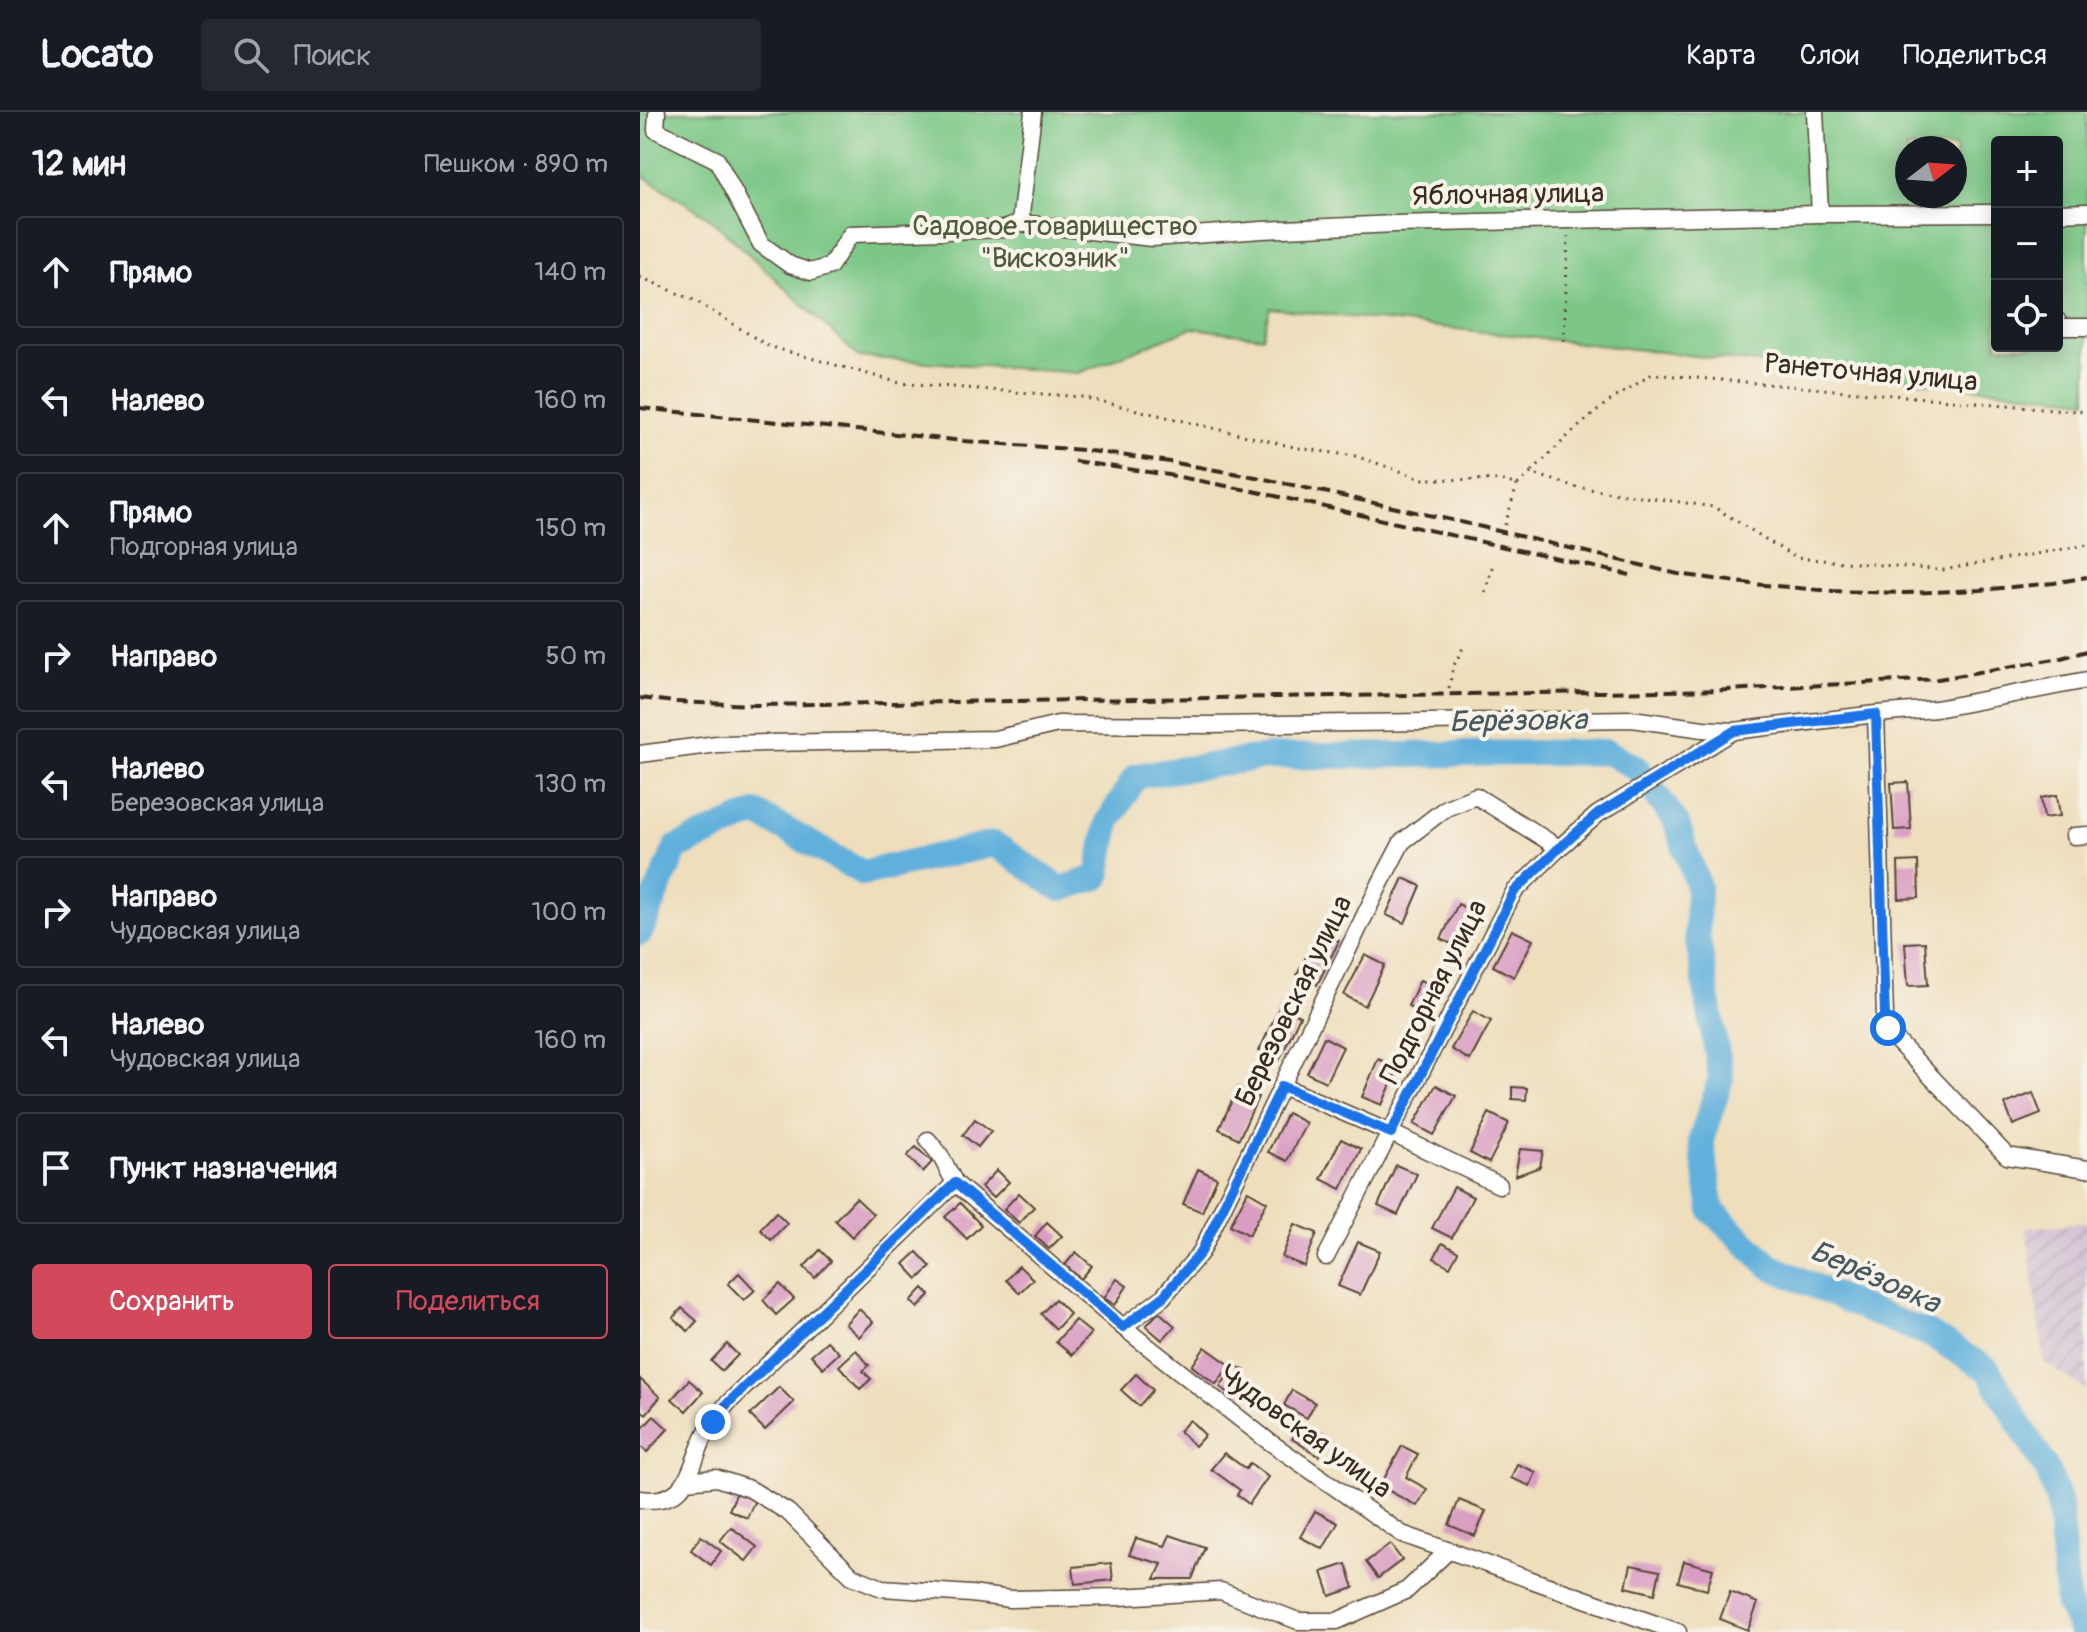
<!DOCTYPE html>
<html lang="ru">
<head>
<meta charset="utf-8">
<style>
  :root { --surface:#171b24; --page:#242831; --text:#f1f3f6; --muted:#9ea1a6; --line:#363941; --accent:#d1495b }
  body { margin:0; font-family:Pangolin,sans-serif; background:var(--page); color:var(--text) }
  .controls { position:absolute; right:24px; top:24px; display:grid; overflow:hidden; border-radius:8px; box-shadow:0 4px 20px #0003 }
  .controls button { width:72px; height:72px; display:grid; place-items:center; padding:0; border:0; border-bottom:2px solid var(--line); background:var(--surface); color:var(--text); font:40px sans-serif }
  .compass { position:absolute; left:1255px; top:24px; width:72px; height:72px; border-radius:50%; background:var(--surface); box-shadow:0 4px 20px #0003; rotate:73deg }
  .stop { position:absolute; width:24px; height:24px; margin:-18px; border:6px solid #1a73e8; border-radius:50%; background:#fff }
  .stop.end { background:#1a73e8; border-color:#fff; box-shadow:0 2px 8px #0008 }
  .list { margin:0; padding:0; list-style:none }
  h2 { display:flex; justify-content:space-between; align-items:center; height:104px; margin:0; padding:0 32px; font-size:34px }
  h2 small { font-size:26px; font-weight:400; color:var(--muted) }
  .list li { display:grid; grid-template-columns:52px 1fr auto; gap:24px; align-items:center; box-sizing:border-box; height:112px; margin:0 16px 16px; padding:0 16px; border:2px solid var(--line); border-radius:8px }
  .list b { display:block; font-size:30px; white-space:nowrap }
  .list p { margin:0; font-size:26px; white-space:nowrap; color:var(--muted) }
  .list em { font-size:26px; font-style:normal; color:var(--muted) }
  .actions { display:flex; gap:16px; padding:24px 32px }
  .actions a { flex:1; padding:18px 0; border:2px solid var(--accent); border-radius:8px; text-align:center; font-size:28px; color:var(--accent) }
  .actions .main { background:var(--accent); color:#fff }
  .icon { flex:none; width:44px; height:44px; fill:none; stroke:currentColor; stroke-width:2; stroke-linecap:round; stroke-linejoin:round }
  .map { position:relative; flex:none; width:1447px; height:1520px; overflow:hidden }
  header { display:flex; align-items:center; gap:48px; box-sizing:border-box; height:112px; padding:0 40px; background:var(--surface); border-bottom:2px solid var(--line) }
  header strong { font-size:38px }
  nav { display:flex; gap:44px; margin-inline-start:auto; font-size:28px }
  .search { width:560px; height:72px; background:var(--page); display:flex; align-items:center; gap:20px; box-sizing:border-box; padding:0 28px; border-radius:8px; color:var(--muted); font-size:30px }
  main { display:flex }
  aside { flex:1; background:var(--surface) }
  .map>svg:first-child { display:block }
</style>
</head>
<body>
<header>
<strong>Locato</strong>
<div class="search"><svg class="icon" aria-label="search" viewBox="0 0 24 24"><circle cx="10" cy="10" r="6"/><path d="M15 15l6 6"/></svg>Поиск</div>
<nav><a>Карта</a><a>Слои</a><a>Поделиться</a></nav>
</header>
<main>
<aside>
<h2>12 мин<small>Пешком · 890 m</small></h2>
<ul class="list">
<li><svg class="icon" aria-label="ahead" viewBox="0 0 24 24"><path d="M12 20V5M6 11l6-6 6 6"/></svg><div><b>Прямо</b></div><em>140 m</em></li>
<li><svg class="icon" aria-label="left" viewBox="0 0 24 24"><path d="M17 20v-9H6M10 6l-5 5 5 5"/></svg><div><b>Налево</b></div><em>160 m</em></li>
<li><svg class="icon" aria-label="ahead" viewBox="0 0 24 24"><path d="M12 20V5M6 11l6-6 6 6"/></svg><div><b>Прямо</b><p>Подгорная улица</p></div><em>150 m</em></li>
<li><svg class="icon" aria-label="right" viewBox="0 0 24 24"><path d="M7 20v-9h11M14 6l5 5-5 5"/></svg><div><b>Направо</b></div><em>50 m</em></li>
<li><svg class="icon" aria-label="left" viewBox="0 0 24 24"><path d="M17 20v-9H6M10 6l-5 5 5 5"/></svg><div><b>Налево</b><p>Березовская улица</p></div><em>130 m</em></li>
<li><svg class="icon" aria-label="right" viewBox="0 0 24 24"><path d="M7 20v-9h11M14 6l5 5-5 5"/></svg><div><b>Направо</b><p>Чудовская улица</p></div><em>100 m</em></li>
<li><svg class="icon" aria-label="left" viewBox="0 0 24 24"><path d="M17 20v-9H6M10 6l-5 5 5 5"/></svg><div><b>Налево</b><p>Чудовская улица</p></div><em>160 m</em></li>
<li><svg class="icon" aria-label="arrive" viewBox="0 0 24 24"><path d="M6 21V4h12l-3 4 3 4H6"/></svg><div><b>Пункт назначения</b></div></li>
</ul>
<div class="actions"><a class="main">Сохранить</a><a>Поделиться</a></div>
</aside>
<div class="map">
<svg width="1447" height="1520" viewBox="0 0 1447 1520">
  <defs>
    <pattern id="industrial-furrows" width="10" height="10" patternUnits="userSpaceOnUse" patternTransform="scale(2)"><rect width="10" height="10" fill="#cebed1"/><path d="M-1 1l2-2M0 10L10 0M9 11l2-2" fill="none" stroke="#b2a3b3"/></pattern>
  </defs>
  <rect width="100%" height="100%" fill="#f7f3e8"/>
  <filter id="ink" filterUnits="userSpaceOnUse"><feTurbulence type="fractalNoise" baseFrequency=".0125" numOctaves="2"/><feDisplacementMap in="SourceGraphic" scale="16" xChannelSelector="R" yChannelSelector="G"/><feConvolveMatrix kernelMatrix="1 2 1 2 8 2 1 2 1" color-interpolation-filters="sRGB"/></filter>
  <filter id="wash" filterUnits="userSpaceOnUse"><feTurbulence type="fractalNoise" baseFrequency=".006" numOctaves="4" result="noise"/><feDisplacementMap in="SourceGraphic" scale="32" xChannelSelector="R" yChannelSelector="G"/><feGaussianBlur stdDeviation="1.8" result="paint"/><feColorMatrix in="noise" values="0 0 0 0 0 0 0 0 0 0 0 0 0 0 0 0 0 1.4 0 .05"/><feComposite in="paint" operator="in"/></filter>
  <g filter="url(#wash)">
    <rect width="100%" height="100%" fill="#eedebc"/>
    <path fill="url(#industrial-furrows)" d="M 1447,1110 L 1447,1279 L 1404,1250 L 1386,1116 Z"/>
    <path fill="#7cc786" stroke="#5c7852" stroke-width="2" fill-rule="evenodd" d="M 0,0 L 1447,0 L 1447,288 L 630,196 L 622,225 L 551,216 L 439,261 L 219,245 L 71,107 L 0,62 ZM 1357,30 L 1417,30 L 1417,234 L 1357,234 ZM 1267,36 L 1315,36 L 1315,84 L 1267,84 Z"/>
    <g fill="none" stroke-linecap="round" stroke-linejoin="round">
      <path stroke="#61b0db" stroke-width="26" d="M 0,821 L 36,736 L 116,701 L 223,761 L 354,732 L 421,777 L 458,765 L 468,710 L 496,664 L 627,645 L 967,640 L 997,656 L 1036,710 L 1058,774 L 1057,823 L 1081,966 L 1061,1028 L 1072,1099 L 1130,1154 L 1229,1199 L 1289,1222 L 1347,1257 L 1409,1361 L 1419,1393 L 1428,1493 L 1442,1520"/>
    </g>
    <g id="blocks">
      <g fill="#d99dc2">
        <path d="M 1268,670 L 1271,717 L 1254,718 L 1251,671 Z"/>
        <path d="M 1417,683 L 1420,704 L 1404,706 L 1401,686 Z"/>
        <path d="M 1278,749 L 1279,786 L 1259,787 L 1258,750 Z"/>
        <path d="M 763,766 L 781,774 L 765,811 L 746,803 Z"/>
        <path d="M 818,792 L 837,802 L 820,836 L 801,827 Z"/>
        <path d="M 872,818 L 893,828 L 874,865 L 853,854 Z"/>
        <path d="M 679,819 L 699,829 L 677,873 L 657,863 Z"/>
        <path d="M 1285,830 L 1288,873 L 1268,874 L 1265,831 Z"/>
        <path d="M 725,843 L 745,853 L 725,894 L 704,883 Z"/>
        <path d="M 780,868 L 800,877 L 788,903 L 768,894 Z"/>
        <path d="M 640,894 L 660,904 L 639,949 L 619,939 Z"/>
        <path d="M 833,899 L 851,909 L 830,948 L 811,937 Z"/>
        <path d="M 684,925 L 703,935 L 686,970 L 667,961 Z"/>
        <path d="M 738,947 L 758,956 L 742,993 L 722,985 Z"/>
        <path d="M 796,973 L 816,984 L 794,1023 L 774,1012 Z"/>
        <path d="M 598,975 L 618,985 L 599,1027 L 579,1017 Z"/>
        <path d="M 872,975 L 887,976 L 886,988 L 872,987 Z"/>
        <path d="M 1393,981 L 1401,1002 L 1373,1013 L 1365,992 Z"/>
        <path d="M 647,1001 L 666,1011 L 647,1049 L 628,1040 Z"/>
        <path d="M 849,1001 L 869,1011 L 849,1051 L 830,1041 Z"/>
        <path d="M 335,1007 L 351,1019 L 338,1035 L 323,1023 Z"/>
        <path d="M 701,1027 L 721,1037 L 701,1077 L 681,1067 Z"/>
        <path d="M 276,1035 L 292,1050 L 283,1060 L 267,1044 Z"/>
        <path d="M 880,1037 L 903,1039 L 900,1055 L 875,1064 Z"/>
        <path d="M 756,1053 L 777,1062 L 758,1103 L 738,1094 Z"/>
        <path d="M 558,1057 L 577,1066 L 562,1100 L 543,1092 Z"/>
        <path d="M 357,1058 L 369,1070 L 353,1086 L 341,1075 Z"/>
        <path d="M 814,1075 L 833,1085 L 812,1126 L 792,1116 Z"/>
        <path d="M 608,1079 L 627,1090 L 609,1123 L 590,1113 Z"/>
        <path d="M 379,1081 L 394,1095 L 379,1111 L 364,1097 Z"/>
        <path d="M 216,1086 L 233,1102 L 212,1125 L 195,1108 Z"/>
        <path d="M 320,1091 L 341,1113 L 327,1127 L 305,1105 Z"/>
        <path d="M 136,1100 L 147,1111 L 131,1128 L 120,1117 Z"/>
        <path d="M 407,1110 L 422,1124 L 409,1137 L 395,1124 Z"/>
        <path d="M 655,1112 L 677,1121 L 664,1154 L 642,1145 Z"/>
        <path d="M 718,1130 L 740,1139 L 720,1183 L 698,1174 Z"/>
        <path d="M 802,1131 L 818,1140 L 810,1155 L 794,1146 Z"/>
        <path d="M 180,1138 L 191,1149 L 175,1166 L 164,1155 Z"/>
        <path d="M 277,1140 L 291,1155 L 278,1167 L 264,1152 Z"/>
        <path d="M 436,1140 L 452,1154 L 441,1167 L 425,1153 Z"/>
        <path d="M 379,1154 L 393,1167 L 379,1181 L 366,1168 Z"/>
        <path d="M 99,1161 L 115,1178 L 104,1188 L 88,1172 Z"/>
        <path d="M 477,1167 L 487,1174 L 475,1193 L 464,1186 Z"/>
        <path d="M 140,1172 L 154,1187 L 136,1203 L 123,1188 Z"/>
        <path d="M 283,1176 L 290,1183 L 278,1196 L 271,1189 Z"/>
        <path d="M 415,1187 L 430,1202 L 416,1217 L 401,1202 Z"/>
        <path d="M 42,1196 L 57,1209 L 48,1219 L 33,1206 Z"/>
        <path d="M 219,1197 L 233,1210 L 219,1225 L 205,1212 Z"/>
        <path d="M 519,1200 L 535,1214 L 522,1228 L 506,1214 Z"/>
        <path d="M 435,1208 L 451,1221 L 432,1243 L 416,1230 Z"/>
        <path d="M 187,1229 L 199,1241 L 183,1256 L 171,1243 Z"/>
        <path d="M 87,1232 L 98,1243 L 82,1259 L 71,1249 Z"/>
        <path d="M 565,1235 L 590,1253 L 576,1272 L 552,1254 Z"/>
        <path d="M 216,1238 L 229,1253 L 223,1259 L 231,1267 L 220,1277 L 199,1254 Z"/>
        <path d="M 595,1253 L 604,1258 L 597,1269 L 609,1276 L 602,1289 L 580,1275 Z"/>
        <path d="M 496,1262 L 513,1278 L 499,1294 L 481,1278 Z"/>
        <path d="M 0,1267 L 20,1285 L 6,1302 L 0,1297 Z"/>
        <path d="M 49,1268 L 63,1280 L 46,1299 L 32,1287 Z"/>
        <path d="M 139,1275 L 154,1290 L 125,1318 L 110,1303 Z"/>
        <path d="M 652,1278 L 675,1291 L 667,1306 L 644,1293 Z"/>
        <path d="M 14,1304 L 28,1317 L 7,1340 L 0,1334 L 0,1319 Z"/>
        <path d="M 550,1308 L 565,1323 L 555,1334 L 539,1319 Z"/>
        <path d="M 662,1312 L 688,1328 L 679,1344 L 652,1327 Z"/>
        <path d="M 762,1334 L 778,1342 L 766,1365 L 787,1377 L 777,1394 L 740,1374 Z"/>
        <path d="M 584,1341 L 606,1357 L 610,1351 L 628,1365 L 609,1392 L 597,1383 L 600,1378 L 571,1357 Z"/>
        <path d="M 877,1352 L 896,1360 L 890,1374 L 871,1366 Z"/>
        <path d="M 98,1378 L 116,1386 L 107,1406 L 89,1398 Z"/>
        <path d="M 819,1388 L 846,1399 L 835,1424 L 809,1413 Z"/>
        <path d="M 675,1399 L 698,1411 L 683,1437 L 660,1425 Z"/>
        <path d="M 91,1415 L 117,1435 L 106,1449 L 80,1429 Z"/>
        <path d="M 530,1423 L 565,1435 L 552,1467 L 515,1467 L 522,1452 L 489,1443 L 496,1426 L 525,1434 Z"/>
        <path d="M 61,1424 L 81,1439 L 71,1453 L 51,1438 Z"/>
        <path d="M 750,1432 L 762,1448 L 738,1466 L 726,1450 Z"/>
        <path d="M 1044,1449 L 1073,1457 L 1067,1478 L 1038,1470 Z"/>
        <path d="M 471,1451 L 473,1468 L 435,1472 L 433,1455 Z"/>
        <path d="M 706,1452 L 714,1476 L 690,1484 L 682,1460 Z"/>
        <path d="M 991,1453 L 1020,1459 L 1015,1482 L 986,1475 Z"/>
        <path d="M 1090,1480 L 1118,1491 L 1108,1518 L 1080,1507 Z"/>
      </g>
    </g>
  </g>
  <g filter="url(#ink)">
    <use href="#blocks" fill-opacity="0" stroke="#564536" stroke-width="2"/>
    <g fill="none" stroke-linecap="round" stroke-linejoin="round">
      <g stroke="#564536" stroke-width="19">
        <g id="minor">
          <path d="M 17,0 L 16,18 L 77,48 L 121,132 L 150,153 L 171,160 L 190,154 L 211,122 L 364,117 L 380,111 L 512,126 L 622,118 L 755,112 L 1180,102 L 1357,101"/>
          <path d="M 1175,0 L 1180,102"/>
          <path d="M 1417,101 L 1447,100"/>
          <path d="M 380,111 L 393,0"/>
          <path d="M 1417,208 L 1418,215 L 1447,215"/>
          <path d="M 1236,602 L 1245,905 L 1248,916 L 1255,927 L 1367,1044 L 1447,1057"/>
          <path d="M 0,642 L 77,632 L 355,627 L 418,612 L 570,613 L 992,607 L 1063,617 L 1094,619 L 1236,602 L 1296,597 L 1447,568"/>
          <path d="M 1434,724 L 1447,723"/>
          <path d="M 642,974 L 751,1021 L 859,1073"/>
          <path d="M 288,1028 L 300,1043 L 315,1071 L 483,1215 L 627,1328 L 762,1422 L 1038,1520"/>
          <path d="M 686,1145 L 874,780 L 919,736 L 958,702 L 1094,619"/>
          <path d="M 483,1215 L 522,1186 L 561,1140 L 740,772 L 762,730 L 806,696 L 836,684 L 919,736"/>
          <path d="M 46,1369 L 76,1366 L 110,1377 L 148,1400 L 212,1464 L 242,1476 L 331,1482 L 370,1487 L 480,1485 L 581,1479 L 658,1509 L 697,1509 L 767,1478 L 808,1439"/>
          <path d="M 0,1387 C 51,1394 49,1353 67,1319 C 72,1310 80,1302 86,1293 L 315,1071"/>
        </g>
      </g>
      <g stroke="#564536" stroke-width="3" stroke-dasharray="2 6" stroke-linecap="butt">
        <path d="M 0,165 L 56,189 L 128,234 L 260,271 L 442,285 L 658,336 L 715,344 L 784,367 L 861,368 L 877,373 L 891,361 L 936,375 L 1074,395 L 1156,446 L 1303,458 L 1447,433"/>
        <path d="M 924,229 L 928,124"/>
        <path d="M 892,359 L 930,322 L 964,293 L 1012,262 L 1447,300"/>
        <path d="M 865,413 L 877,373"/>
        <path d="M 845,480 L 853,452"/>
        <path d="M 809,576 L 813,555 L 824,534"/>
      </g>
      <use href="#minor" stroke="#fff" stroke-width="16"/>
      <g stroke="#3b2a1e" stroke-width="4" stroke-dasharray="12 6" stroke-linecap="butt">
        <path d="M 0,296 L 324,329 L 443,338 L 530,350 L 616,365 L 825,411 L 1038,462 L 1112,472 L 1193,479 L 1265,481 L 1340,478 L 1414,471 L 1447,465"/>
        <path d="M 434,349 L 529,363 L 613,379 L 990,463"/>
        <path d="M 0,586 L 34,590 L 117,593 L 1088,578 L 1298,567 L 1421,546 L 1447,539"/>
      </g>
    </g>
  </g>
  <g fill="none" stroke-linecap="round" stroke-linejoin="round" filter="url(#ink)">
    <path stroke="#1a73e8" stroke-width="10" d="M 73,1310 L 86,1293 L 315,1071 L 483,1215 L 522,1186 L 561,1140 L 642,974 L 751,1021 L 874,780 L 919,736 L 958,702 L 1094,619 L 1236,602 L 1245,905 L 1248,916"/>
  </g>
  <g text-anchor="middle" dominant-baseline="central" stroke-width="8" stroke-linejoin="round" paint-order="stroke">
    <g font-size="28" fill="#3b2a1e" stroke="#f7f3e8">
      <text transform="translate(868 83) rotate(-1)">Яблочная улица</text>
      <text transform="translate(1231 261) rotate(5)">Ранеточная улица</text>
      <text transform="translate(794 880) rotate(-63)">Подгорная улица</text>
      <text transform="translate(654 889) rotate(-64)">Березовская улица</text>
      <text transform="translate(665 1320) rotate(36)">Чудовская улица</text>
    </g>
    <g font-size="28" fill="#4e593d" stroke="#f7f3e8">
      <text x="415" y="114">Садовое товарищество<tspan x="415" dy="32">"Вискозник"</tspan></text>
    </g>
    <g font-size="30" font-style="italic" fill="#485960" stroke="#f7f3e8">
      <text transform="translate(878 609) rotate(-1)">Берёзовка</text>
      <text transform="translate(1235 1165) rotate(24)">Берёзовка</text>
    </g>
  </g>
</svg>
<div class="controls">
<button>+</button>
<button>−</button>
<button><svg class="icon" aria-label="locate" viewBox="0 0 24 24"><circle cx="12" cy="12" r="6"/><path d="M12 2v4M12 18v4M2 12h4M18 12h4"/></svg></button>
</div>
<svg class="compass" viewBox="-18 -18 36 36"><path d="M0-13l5 13h-10z" fill="#e53935"/><path d="M0 13l5-13h-10z" fill="#9ea1a6"/></svg>
<div class="stop" style="left:1248px;top:916px"></div>
<div class="stop end" style="left:73px;top:1310px"></div>
</div>
</main>
</body>
</html>
